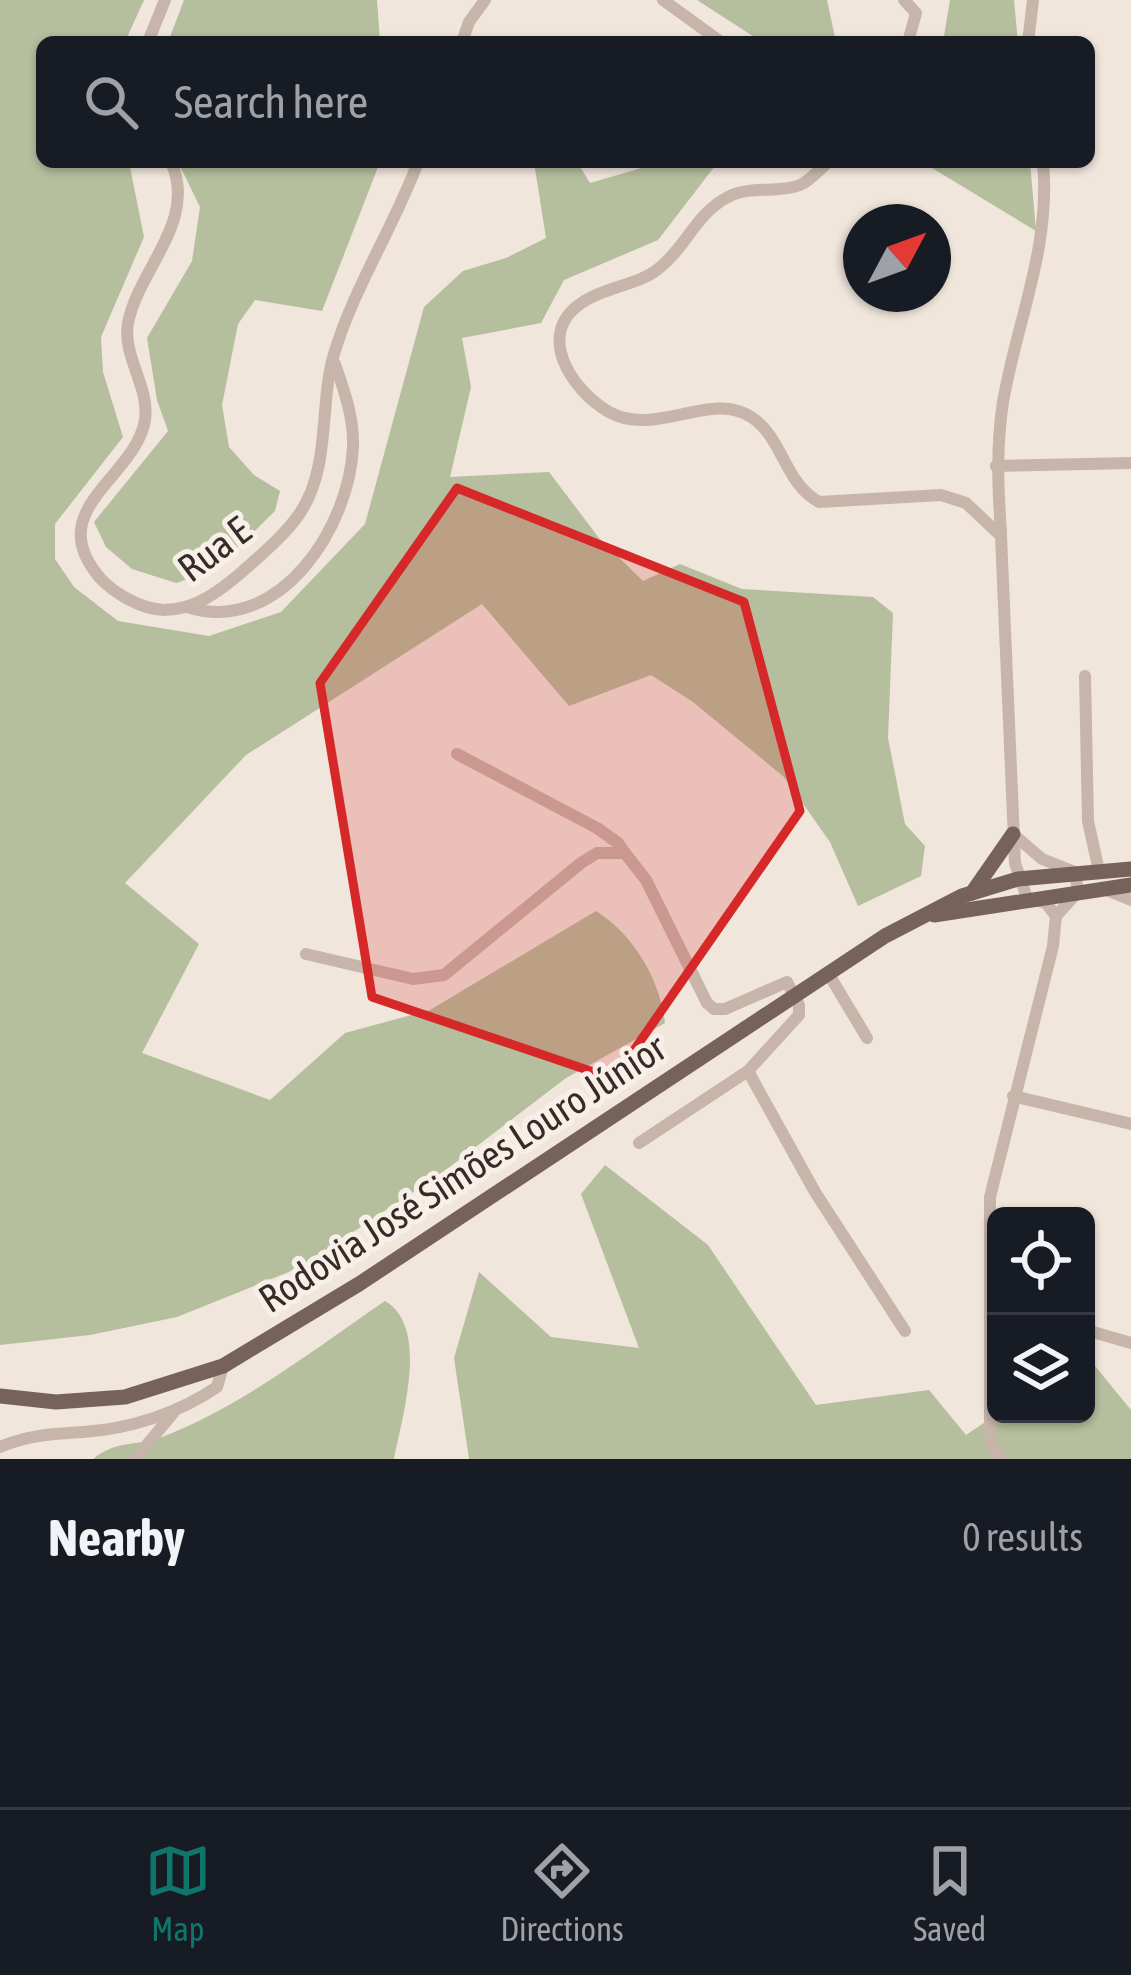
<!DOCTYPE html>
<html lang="en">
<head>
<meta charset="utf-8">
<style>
  :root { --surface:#171b24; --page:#242831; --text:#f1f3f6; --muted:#9ea1a6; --line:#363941; --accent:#0f766e }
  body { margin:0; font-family:"Asap Condensed",sans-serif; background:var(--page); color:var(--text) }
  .controls { position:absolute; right:36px; bottom:36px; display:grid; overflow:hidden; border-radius:18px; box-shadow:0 3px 9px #0004 }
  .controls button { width:108px; height:108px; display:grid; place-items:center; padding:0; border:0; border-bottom:3px solid var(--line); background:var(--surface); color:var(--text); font:60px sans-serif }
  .compass { position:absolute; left:843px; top:204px; width:108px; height:108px; border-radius:50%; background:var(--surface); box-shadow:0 3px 9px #0004; rotate:49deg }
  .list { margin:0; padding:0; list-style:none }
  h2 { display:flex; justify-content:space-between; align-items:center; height:156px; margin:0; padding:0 48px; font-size:51px }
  h2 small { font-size:39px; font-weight:400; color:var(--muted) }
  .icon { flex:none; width:66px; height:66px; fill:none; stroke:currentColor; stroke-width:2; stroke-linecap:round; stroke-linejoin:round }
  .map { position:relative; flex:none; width:1131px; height:1459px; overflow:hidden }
  .search { position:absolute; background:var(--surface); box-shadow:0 3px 9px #0004; left:36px; right:36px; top:36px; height:132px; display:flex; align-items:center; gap:30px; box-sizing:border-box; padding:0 42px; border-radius:18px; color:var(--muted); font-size:45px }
  .sheet { height:348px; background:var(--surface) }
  nav { display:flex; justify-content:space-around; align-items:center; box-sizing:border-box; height:168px; border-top:3px solid var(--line); background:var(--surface); font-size:33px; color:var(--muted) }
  nav a { display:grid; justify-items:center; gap:6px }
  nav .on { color:var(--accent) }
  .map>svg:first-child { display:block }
</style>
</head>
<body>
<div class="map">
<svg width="1131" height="1459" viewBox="0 0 1131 1459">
  <rect width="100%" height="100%" fill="#f0e6dc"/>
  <g fill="#b5be9d">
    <path d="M 0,0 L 144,0 L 125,42 L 42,42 L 42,162 L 129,162 L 144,237 L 101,337 L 103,372 L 123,437 L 55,524 L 55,559 L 74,587 L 118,621 L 209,636 L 281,612 L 365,524 L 424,307 L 463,271 L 506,258 L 546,238 L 534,162 L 577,162 L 590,183 L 662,162 L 718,162 L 658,240 L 564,280 L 541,323 L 462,338 L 471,387 L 450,477 L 549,472 L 599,538 L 643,581 L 680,564 L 742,589 L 873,597 L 893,613 L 888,738 L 905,824 L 925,846 L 921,876 L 858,906 L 830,842 L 784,777 L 693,702 L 651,675 L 569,706 L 482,604 L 246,755 L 125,883 L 199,944 L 142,1053 L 270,1100 L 345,1033 L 430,1010 L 596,911 C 633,934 660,979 665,1023 L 566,1078 L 447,1169 L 301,1267 L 177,1317 L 90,1335 L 0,1345 Z"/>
    <path d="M 184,0 L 377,0 L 380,42 L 168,42 Z"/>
    <path d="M 697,0 L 827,0 L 836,42 L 762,42 Z"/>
    <path d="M 950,0 L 1014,0 L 1018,42 L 943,42 Z"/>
    <path d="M 178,162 L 380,162 L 322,311 L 255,300 L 238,324 L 222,405 L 229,447 L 254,475 L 280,491 L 275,511 L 215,570 L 176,583 L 132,569 L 106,547 L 94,522 L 168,431 L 157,400 L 147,338 L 192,261 L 200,207 Z"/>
    <path d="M 922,162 L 1030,162 L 1036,231 Z"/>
    <path d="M 605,1165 L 708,1245 L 816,1405 L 929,1390 L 966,1435 L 997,1414 L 1086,1414 L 1086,1355 L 1131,1410 L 1131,1459 L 469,1459 L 454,1358 L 479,1272 L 551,1337 L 639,1348 L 581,1194 Z"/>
    <path d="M 385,1301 C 430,1327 402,1417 394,1459 L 93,1459 C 118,1439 135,1447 162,1437 C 241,1407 316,1348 385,1301 Z"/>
  </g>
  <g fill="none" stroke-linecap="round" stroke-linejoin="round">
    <g stroke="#c7b5a9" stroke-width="12">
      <path d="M 663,0 L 721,42"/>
      <path d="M 904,0 L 916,13 L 908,42"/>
      <path d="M 148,42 L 165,0"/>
      <path d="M 462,42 L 469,22 L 485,0"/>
      <path d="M 1028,42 L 1033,0"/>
      <path d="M 171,162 C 198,221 139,268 128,323 C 122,356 150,387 145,420 C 135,479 41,509 100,578 C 115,594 141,609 164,610 C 195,610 220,591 243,571 C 263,553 285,535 300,513 C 331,467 319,404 334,354 C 354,287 394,227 418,162"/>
      <path d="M 828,162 C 820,169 810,181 800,185 C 777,194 750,185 728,197 C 696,213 685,249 658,269 C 638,285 605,287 583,302 C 534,333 571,390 609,412 C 656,438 711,390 751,417 C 783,437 784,483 819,502 L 941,495 L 966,503 L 1001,536 L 1015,863 L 1027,898 L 1046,903 L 1056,916"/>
      <path d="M 996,466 L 1131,463"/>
      <path d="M 1001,533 C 998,489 996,447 1003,402 C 1017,321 1051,247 1043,162"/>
      <path d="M 190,608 C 281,634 350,526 353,446 C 354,418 344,390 335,364"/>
      <path d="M 1085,676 L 1088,821 L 1099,871"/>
      <path d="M 457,754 L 597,828 L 618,843 L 625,853"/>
      <path d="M 1013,834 L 1042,859 L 1075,872 L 1078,892 L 1056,916"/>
      <path d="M 1104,889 L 1131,900"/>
      <path d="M 306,954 L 413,979 L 444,975 L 581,863 L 597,853 L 625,853 L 646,880 L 707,1003 L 714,1009 L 725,1009 L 787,982 L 799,1005 L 799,1015 L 748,1071 L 639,1143"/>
      <path d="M 828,973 L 867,1038"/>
      <path d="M 748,1071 L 815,1192 L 905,1331"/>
      <path d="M 1013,1096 L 1131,1124"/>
      <path d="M 1086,1330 L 1131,1343"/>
      <path d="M 0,1447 C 28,1435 53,1434 83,1432 C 130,1429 179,1413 217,1387 L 223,1366"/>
      <path d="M 135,1459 L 174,1412"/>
      <path d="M 1002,1459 L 993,1448 L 990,1432 L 990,1197 L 1053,946 L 1056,916"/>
    </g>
    <g stroke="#76625a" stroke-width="15">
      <path d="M 972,893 L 1013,834"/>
      <path d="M 934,915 L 1131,885"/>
      <path d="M 0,1396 L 56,1402 L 125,1397 L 223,1366 L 359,1284 L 885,936 L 962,896 L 1018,879 L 1131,869"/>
    </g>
  </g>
  <path fill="#d62828" fill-opacity="0.2" stroke="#d62828" stroke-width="9" stroke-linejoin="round" d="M 457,488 L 744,602 L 800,811 L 614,1079 L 372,997 L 320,683 Z"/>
  <g text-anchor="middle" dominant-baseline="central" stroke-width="10" stroke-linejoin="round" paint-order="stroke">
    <g font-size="39" fill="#352c28" stroke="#f8f0e8">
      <text transform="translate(214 549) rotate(-37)">Rua E</text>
      <text transform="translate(462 1173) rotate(-33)">Rodovia José Simões Louro Júnior</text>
    </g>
  </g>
</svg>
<div class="controls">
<button><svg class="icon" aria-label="locate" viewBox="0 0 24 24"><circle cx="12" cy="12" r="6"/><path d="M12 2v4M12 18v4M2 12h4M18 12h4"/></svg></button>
<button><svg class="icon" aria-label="layers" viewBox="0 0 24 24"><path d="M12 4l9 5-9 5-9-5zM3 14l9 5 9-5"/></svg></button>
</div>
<svg class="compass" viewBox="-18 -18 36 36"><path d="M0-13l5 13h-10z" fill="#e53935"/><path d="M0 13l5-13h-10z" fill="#9ea1a6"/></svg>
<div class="search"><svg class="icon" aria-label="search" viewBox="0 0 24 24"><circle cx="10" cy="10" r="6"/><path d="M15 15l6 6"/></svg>Search here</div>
</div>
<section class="sheet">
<h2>Nearby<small>0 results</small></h2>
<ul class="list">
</ul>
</section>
<nav>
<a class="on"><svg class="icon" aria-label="map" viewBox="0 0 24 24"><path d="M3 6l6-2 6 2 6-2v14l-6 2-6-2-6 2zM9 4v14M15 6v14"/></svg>Map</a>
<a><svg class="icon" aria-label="directions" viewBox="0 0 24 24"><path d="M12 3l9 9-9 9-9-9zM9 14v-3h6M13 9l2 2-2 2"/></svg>Directions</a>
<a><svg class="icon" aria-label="saved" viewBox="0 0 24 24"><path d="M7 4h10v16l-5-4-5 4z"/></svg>Saved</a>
</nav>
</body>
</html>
